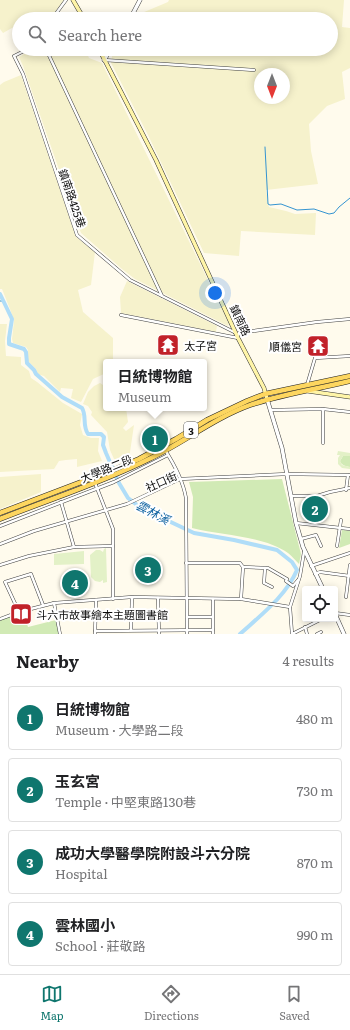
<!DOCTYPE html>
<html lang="en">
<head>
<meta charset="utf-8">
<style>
  :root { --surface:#fff; --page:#f2f2f2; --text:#202124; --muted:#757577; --line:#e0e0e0; --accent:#0f766e }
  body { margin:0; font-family:Literata,"Noto Sans TC",serif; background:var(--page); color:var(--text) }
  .controls { position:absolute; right:12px; bottom:12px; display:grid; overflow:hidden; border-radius:4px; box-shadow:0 2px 10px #0003 }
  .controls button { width:36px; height:36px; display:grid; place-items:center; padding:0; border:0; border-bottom:1px solid var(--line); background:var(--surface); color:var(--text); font:20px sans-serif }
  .compass { position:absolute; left:254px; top:68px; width:36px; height:36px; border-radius:50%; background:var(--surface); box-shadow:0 2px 10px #0003; rotate:180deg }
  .you { position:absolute; left:215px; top:293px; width:14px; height:14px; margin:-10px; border:3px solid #fff; border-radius:50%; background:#1a73e8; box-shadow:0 0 0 6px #1a73e833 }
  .badge { display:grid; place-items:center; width:26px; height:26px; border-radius:50%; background:var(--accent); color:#fff; font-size:13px; font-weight:700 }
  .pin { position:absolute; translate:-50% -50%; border:2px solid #fff; box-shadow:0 1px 4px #0006 }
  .popup { position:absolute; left:103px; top:359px; width:104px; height:52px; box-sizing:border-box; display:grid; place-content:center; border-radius:4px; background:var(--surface); filter:drop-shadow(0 1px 3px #0005); font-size:13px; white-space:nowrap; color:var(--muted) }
  .popup b { font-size:15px; color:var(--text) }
  .popup::after { content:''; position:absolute; left:50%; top:100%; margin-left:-8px; border:8px solid transparent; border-top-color:var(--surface) }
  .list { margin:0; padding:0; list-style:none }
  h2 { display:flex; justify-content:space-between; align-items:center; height:52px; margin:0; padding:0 16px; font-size:17px }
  h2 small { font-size:13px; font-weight:400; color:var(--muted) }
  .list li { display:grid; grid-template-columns:26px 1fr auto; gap:12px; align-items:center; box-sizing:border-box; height:64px; margin:0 8px 8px; padding:0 8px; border:1px solid var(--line); border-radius:4px }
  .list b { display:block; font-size:15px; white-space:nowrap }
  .list p { margin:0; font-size:13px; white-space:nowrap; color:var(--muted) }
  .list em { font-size:13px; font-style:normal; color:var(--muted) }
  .icon { flex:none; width:22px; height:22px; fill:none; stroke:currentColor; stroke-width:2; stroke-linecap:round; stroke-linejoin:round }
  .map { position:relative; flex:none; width:350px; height:634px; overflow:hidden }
  .search { position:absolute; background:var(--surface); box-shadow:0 2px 10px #0003; left:12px; right:12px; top:12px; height:44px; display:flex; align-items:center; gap:10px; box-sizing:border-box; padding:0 14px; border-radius:22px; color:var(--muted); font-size:15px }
  .sheet { height:340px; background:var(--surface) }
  nav { display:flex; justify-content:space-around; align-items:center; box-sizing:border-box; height:56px; border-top:1px solid var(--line); background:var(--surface); font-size:11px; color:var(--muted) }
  nav a { display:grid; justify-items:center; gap:2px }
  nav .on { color:var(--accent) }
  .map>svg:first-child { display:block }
</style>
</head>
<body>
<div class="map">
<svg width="350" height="634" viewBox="0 0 350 634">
  <rect width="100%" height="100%" fill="#fffbed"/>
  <g fill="#f6f2cc" fill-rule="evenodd">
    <path d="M 0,0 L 64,0 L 50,19 L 19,19 L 19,24 L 3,33 L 0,29 Z"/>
    <path d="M 169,0 L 344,0 L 342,27 L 350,28 L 350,68 L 342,72 L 345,99 L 327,106 L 309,124 L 311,151 L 318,184 L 266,190 L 269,207 L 286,211 L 295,214 L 316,213 L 315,235 L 241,231 L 239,256 L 204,253 L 148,135 L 111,63 L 112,56 L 116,49 L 331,49 L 331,19 L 135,19 L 137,15 L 168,2 ZM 260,74 L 284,74 L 284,98 L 260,98 Z"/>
    <path d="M 33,49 L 85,49 L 89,58 L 102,63 L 229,323 L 228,326 L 135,279 L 122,269 L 81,233 L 23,66 L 19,57 Z"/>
    <path d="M 21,75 L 76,237 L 95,252 L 91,285 L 78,290 L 83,312 L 113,338 L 113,362 L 106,362 L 106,373 L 93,379 L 81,402 L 71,398 L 73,389 L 61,388 L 60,392 L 44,376 L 37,374 L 36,369 L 26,359 L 28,350 L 26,347 L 13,343 L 12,339 L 14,321 L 10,309 L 2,289 L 0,289 L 0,85 L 4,82 Z"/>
    <path d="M 127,281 L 217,326 L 216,332 L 121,313 L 120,297 Z"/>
    <path d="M 0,324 L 7,324 L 5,341 L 6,356 L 21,357 L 21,365 L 29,371 L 31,378 L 37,382 L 63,403 L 82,414 L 80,425 L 83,435 L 91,438 L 99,438 L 98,451 L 102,461 L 77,467 L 77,459 L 66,460 L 59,461 L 54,469 L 0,472 Z"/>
    <path d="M 100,383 L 106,387 L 106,408 L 126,408 L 128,422 L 123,428 L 126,431 L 134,425 L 129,459 L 118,463 L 114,459 L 110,450 L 107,432 L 91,415 L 92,412 L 88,406 L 83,404 L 88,392 L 94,386 Z"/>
    <path d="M 41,474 L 41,492 L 0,509 L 0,477 Z"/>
  </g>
  <g fill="#d1eab5">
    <path d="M 343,456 L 350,456 L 350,467 C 346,466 342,466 340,461 Z"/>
    <path d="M 282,479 L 301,554 L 299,564 C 295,560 292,556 288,553 C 262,535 222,536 192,528 L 193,497 L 189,482 Z"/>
    <path d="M 342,530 L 350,531 L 350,544 L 339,548 Z"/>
    <path d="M 23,612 L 28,627 L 56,620 L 59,634 L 0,634 L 0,620 Z"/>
  </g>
  <g fill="#e3f1c7">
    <path d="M 338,451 L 350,453 L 350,456 L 343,456 L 340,461 L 342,465 L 350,467 L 350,469 L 342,468 L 338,464 L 338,458 L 340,455 L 337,455 Z"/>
    <path d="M 106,548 L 107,582 L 103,583 L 103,580 L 100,582 L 95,581 L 91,577 L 90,555 L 96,550 L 100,550 L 103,552 L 104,549 Z"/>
    <path d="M 84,551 L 84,564 L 54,565 L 54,554 Z"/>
  </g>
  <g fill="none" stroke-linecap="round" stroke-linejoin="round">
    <g stroke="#3494d1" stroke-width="1">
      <path d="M 265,147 L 268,204 L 270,205 L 281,204 L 297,210 L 314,209 L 329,214 L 334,213 L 339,207 L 350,198"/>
      <path d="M 0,301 L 4,301"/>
    </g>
    <path stroke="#b0ddf8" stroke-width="4" d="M 0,294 L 12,319 L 9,338 L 9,344 L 24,349 L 26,352 L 27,363 L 34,370 L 36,374 L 62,397 L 82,408 C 87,416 82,425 88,434 L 101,434 L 104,437 L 103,445 L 106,453 L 119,483 L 128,498 L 141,508 L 194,533 L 234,540 L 277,550 L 292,562 L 297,570 C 286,596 261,615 240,634"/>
    <g stroke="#404040" stroke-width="3.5">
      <g id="minor">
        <path d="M 52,19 L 66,0"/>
        <path d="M 28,49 L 14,56 L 23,74 L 77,235 L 130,280 L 236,333"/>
        <path d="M 46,49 L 162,296"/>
        <path d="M 104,60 L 254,70"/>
        <path d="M 121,315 L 238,338"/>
        <path d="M 238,336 L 239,333 L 317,322 L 350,319"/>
        <path d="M 307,385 L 315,358 L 350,356"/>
        <path d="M 270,410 L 323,409 L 350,412"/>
        <path d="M 323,443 L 323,409"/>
        <path d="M 165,450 C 174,464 183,481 186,498 L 187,634"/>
        <path d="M 95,483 L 113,529 L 113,599"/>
        <path d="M 346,490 L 348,475"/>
        <path d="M 291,496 L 317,496 L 330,492 L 350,488"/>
        <path d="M 61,502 L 74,547"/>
        <path d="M 296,523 L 350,529"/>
        <path d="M 0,526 L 114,482 L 168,455"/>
        <path d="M 301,539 L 316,535 L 321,546"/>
        <path d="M 0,544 L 34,531 L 127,504 L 180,479 L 287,474 L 350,475"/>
        <path d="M 337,546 L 341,520"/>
        <path d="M 304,552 L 300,576 L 290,607 L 292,634 L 322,619"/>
        <path d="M 186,563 L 240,563 L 243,567"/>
        <path d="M 0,565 L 29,556 L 74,547 L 113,546"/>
        <path d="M 311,566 L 350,553"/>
        <path d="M 243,567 L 268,568 L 287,579 L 286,581 L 293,586 L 298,580"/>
        <path d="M 265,568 L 264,583 L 272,587"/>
        <path d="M 315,574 L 320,572 L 350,576"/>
        <path d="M 346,597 L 350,565"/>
        <path d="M 158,598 L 159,634"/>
        <path d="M 213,599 L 213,634"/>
        <path d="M 241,599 L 243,567"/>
        <path d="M 54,603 L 60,634"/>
        <path d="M 19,612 L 5,582 L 31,574 L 43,605"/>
        <path d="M 335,613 L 350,615"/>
        <path d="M 187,617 L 212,617"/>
        <path d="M 0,619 L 19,612 L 54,603 L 132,597 L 241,599 L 290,607"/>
        <path d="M 305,627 L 307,634"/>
        <path d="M 131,630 L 132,597"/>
        <path d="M 95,631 L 213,630"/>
        <path d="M 95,634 L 96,600"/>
        <path d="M 317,634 L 321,632"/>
      </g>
    </g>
    <g stroke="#404040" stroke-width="4.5">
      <g id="tertiary">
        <path d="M 130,19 L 140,0"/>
        <path d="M 104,60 L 111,49"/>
        <path d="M 267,399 L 282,448 L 296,523 L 303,547 L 323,589"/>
        <path d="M 335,614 L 344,634"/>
      </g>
    </g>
    <g stroke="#2f2f2f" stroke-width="4.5">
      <g id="secondary">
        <path d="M 73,0 L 84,19"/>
        <path d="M 99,49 L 156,160 L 238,338 L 264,388 L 267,399"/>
        <path d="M 308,391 L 350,397"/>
      </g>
    </g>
    <g stroke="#1e1e1e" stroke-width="5.5">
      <g id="primary">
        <path d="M 0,513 L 118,468 L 139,459 L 176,439 L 207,420 L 247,401 L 265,394 L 350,376"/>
        <path d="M 0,519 C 50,499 101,483 149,459 C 183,443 214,418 250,405 C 282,394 317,389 350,381"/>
      </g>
    </g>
    <use href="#minor" stroke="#fff" stroke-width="2.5"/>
    <use href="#tertiary" stroke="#fff" stroke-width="3.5"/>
    <use href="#secondary" stroke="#fff5a8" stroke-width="3.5"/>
    <use href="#primary" stroke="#fdd65f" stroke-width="4.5"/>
  </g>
  <defs>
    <g id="temple-square" transform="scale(1.15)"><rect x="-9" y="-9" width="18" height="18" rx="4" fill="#c12129" stroke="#fff"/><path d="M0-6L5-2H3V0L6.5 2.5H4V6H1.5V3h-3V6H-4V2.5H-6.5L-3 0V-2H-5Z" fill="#fff"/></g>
    <g id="library-square" transform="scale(1.15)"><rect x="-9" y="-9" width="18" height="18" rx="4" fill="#c12129" stroke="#fff"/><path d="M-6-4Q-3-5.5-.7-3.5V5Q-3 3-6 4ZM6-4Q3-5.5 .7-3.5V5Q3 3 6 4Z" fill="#fff"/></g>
  </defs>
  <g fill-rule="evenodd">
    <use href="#temple-square" x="168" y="345"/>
    <use href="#temple-square" x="318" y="346"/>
    <use href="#library-square" x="21" y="614"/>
  </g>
  <g text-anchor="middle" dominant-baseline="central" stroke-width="4" stroke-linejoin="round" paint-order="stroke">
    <rect fill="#fff" stroke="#565656" stroke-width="1" x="184" y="422" width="14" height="16" rx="3"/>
    <g font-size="10" font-weight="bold" fill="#0d0d0d">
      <text x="191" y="430">3</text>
    </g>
    <g font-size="11" fill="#0d0d0d" stroke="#fff">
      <text transform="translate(73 198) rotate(71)">鎮南路425巷</text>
      <text transform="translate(241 320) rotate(65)">鎮南路</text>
      <text transform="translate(106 468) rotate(-22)">大學路二段</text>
      <text transform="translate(161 481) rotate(-24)">社口街</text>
    </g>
    <g font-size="11" fill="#0d0d0d" stroke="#fff" text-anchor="start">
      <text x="184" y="345">太子宮</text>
      <text x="302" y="346" text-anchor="end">順儀宮</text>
      <text x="36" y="614">斗六市故事繪本主題圖書館</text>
    </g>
    <g font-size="12" font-style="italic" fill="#1264a2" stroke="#fff">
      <text transform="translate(153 512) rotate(28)">雲林溪</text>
    </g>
  </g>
</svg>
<div class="controls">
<button><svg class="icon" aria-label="locate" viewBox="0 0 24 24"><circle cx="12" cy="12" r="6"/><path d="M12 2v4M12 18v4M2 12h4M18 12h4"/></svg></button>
</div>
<svg class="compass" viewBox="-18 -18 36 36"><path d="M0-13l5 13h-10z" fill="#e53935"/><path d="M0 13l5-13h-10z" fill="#757577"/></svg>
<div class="you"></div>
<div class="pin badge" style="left:155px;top:439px">1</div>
<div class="popup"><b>日統博物館</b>Museum</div>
<div class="pin badge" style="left:315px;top:509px">2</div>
<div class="pin badge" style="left:148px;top:570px">3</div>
<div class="pin badge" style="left:75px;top:583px">4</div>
<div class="search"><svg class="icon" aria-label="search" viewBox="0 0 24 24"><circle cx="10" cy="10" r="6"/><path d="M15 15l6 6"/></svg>Search here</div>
</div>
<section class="sheet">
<h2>Nearby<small>4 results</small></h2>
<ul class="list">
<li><span class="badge">1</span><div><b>日統博物館</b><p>Museum · 大學路二段</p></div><em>480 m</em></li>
<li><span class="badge">2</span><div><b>玉玄宮</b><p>Temple · 中堅東路130巷</p></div><em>730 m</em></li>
<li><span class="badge">3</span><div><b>成功大學醫學院附設斗六分院</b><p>Hospital</p></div><em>870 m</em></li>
<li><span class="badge">4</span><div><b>雲林國小</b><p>School · 莊敬路</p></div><em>990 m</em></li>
</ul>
</section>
<nav>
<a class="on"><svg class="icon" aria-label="map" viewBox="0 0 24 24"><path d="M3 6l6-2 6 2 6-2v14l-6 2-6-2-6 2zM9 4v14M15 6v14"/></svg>Map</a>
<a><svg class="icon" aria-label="directions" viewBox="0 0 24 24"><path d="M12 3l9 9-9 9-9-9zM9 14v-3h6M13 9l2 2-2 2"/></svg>Directions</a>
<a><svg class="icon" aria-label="saved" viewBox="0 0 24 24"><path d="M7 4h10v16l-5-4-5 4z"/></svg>Saved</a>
</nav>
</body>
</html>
